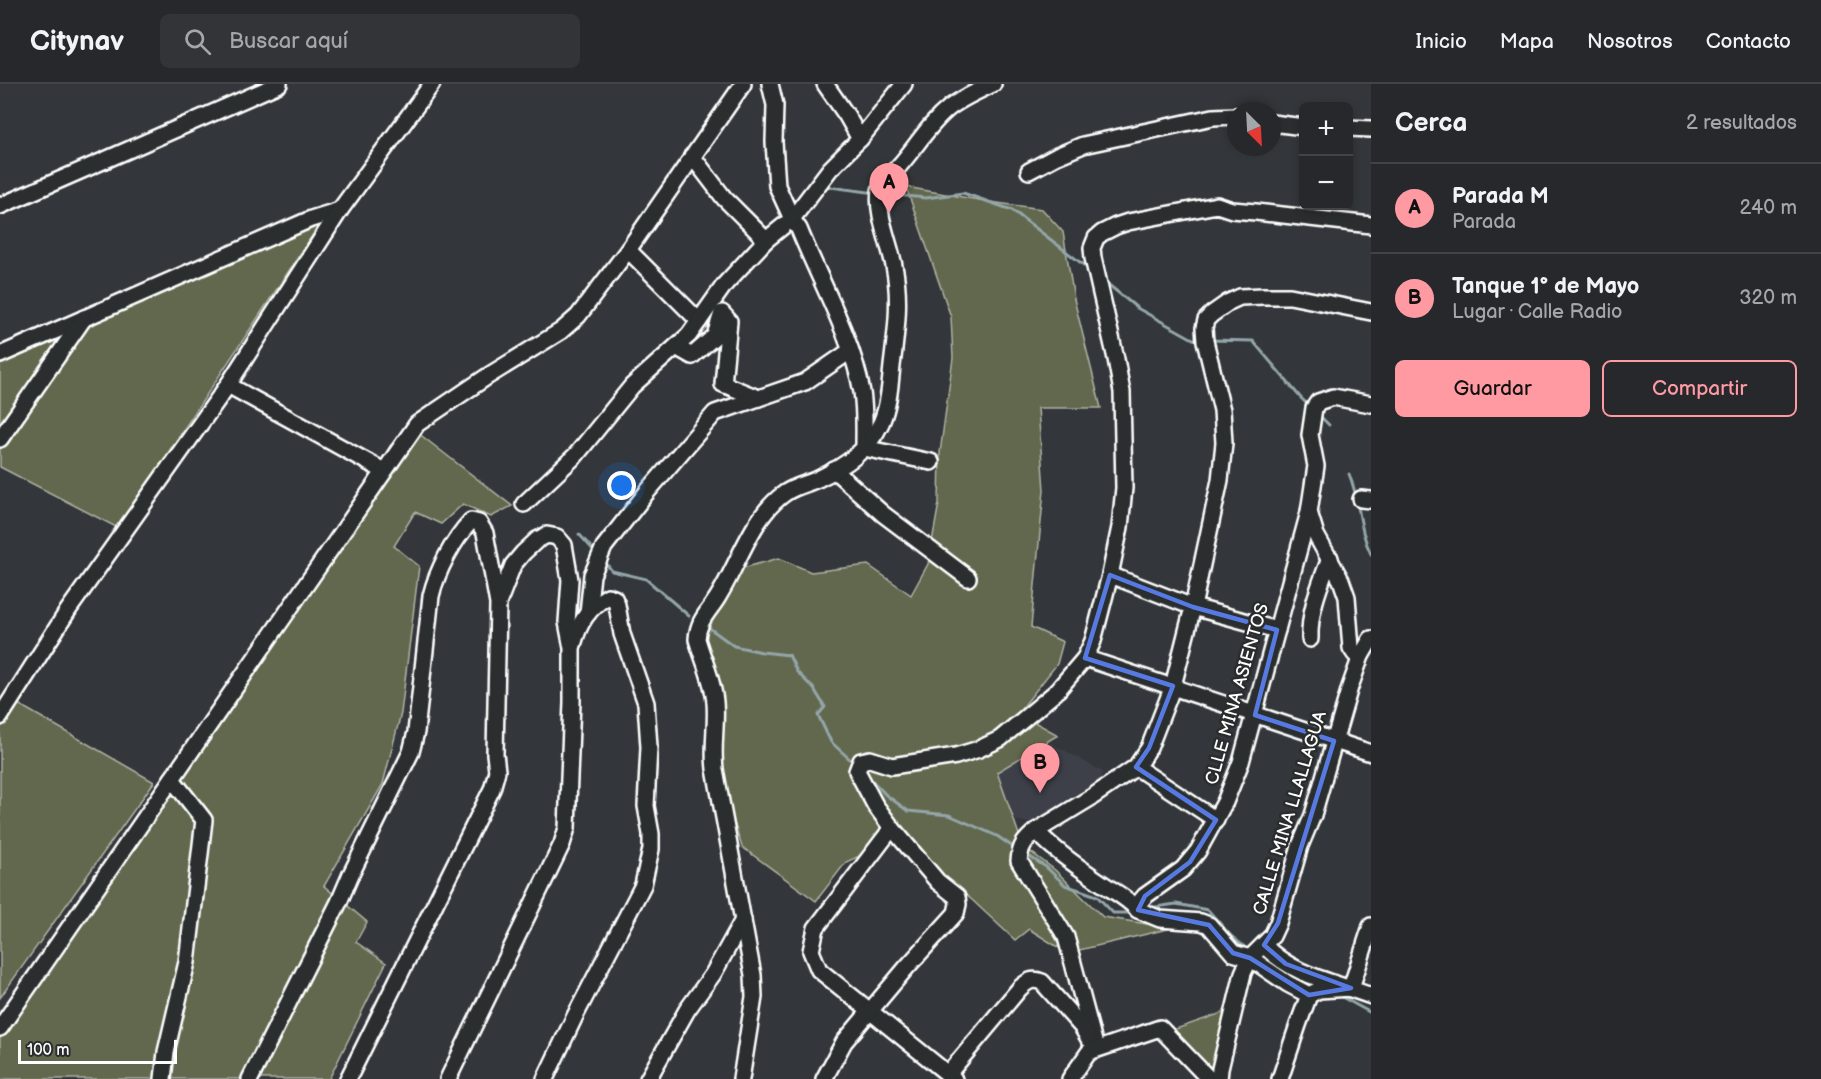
<!DOCTYPE html>
<html lang="es">
<head>
<meta charset="utf-8">
<style>
  :root { --surface:#26282c; --page:#323438; --text:#f1f3f6; --muted:#a4a6a9; --line:#424448; --accent:#ff9aa2 }
  body { margin:0; font-family:"Balsamiq Sans",sans-serif; background:var(--page); color:var(--text) }
  .controls { position:absolute; right:18px; top:18px; display:grid; overflow:hidden; border-radius:9px; box-shadow:0 3px 9px #0003 }
  .controls button { width:54px; height:54px; display:grid; place-items:center; padding:0; border:0; border-bottom:2px solid var(--line); background:var(--surface); color:var(--text); font:30px sans-serif }
  .compass { position:absolute; left:1227px; top:18px; width:54px; height:54px; border-radius:50%; background:var(--surface); box-shadow:0 3px 9px #0003; rotate:156deg }
  .scale { position:absolute; left:18px; bottom:15px; width:159px; box-sizing:border-box; padding-left:6px; border:3px solid #fff; border-top:0; font-size:16px; line-height:21px; white-space:nowrap; color:#fff; -webkit-text-stroke:4px #2a2d2e; paint-order:stroke }
  .you { position:absolute; left:622px; top:402px; width:21px; height:21px; margin:-15px; border:4px solid #fff; border-radius:50%; background:#1a73e8; box-shadow:0 0 0 9px #1a73e833 }
  .badge { display:grid; place-items:center; width:39px; height:39px; border-radius:50%; background:var(--accent); color:#111; font-size:20px; font-weight:700 }
  .pin { position:absolute; translate:-50% -50px; filter:drop-shadow(0 2px 3px #0008) }
  .pin::after { content:''; position:absolute; top:32px; width:21px; height:18px; background:inherit; clip-path:polygon(0 0,100% 0,50% 100%) }
  .list { margin:0; padding:0; list-style:none }
  h2 { display:flex; justify-content:space-between; align-items:center; height:78px; margin:0; padding:0 24px; font-size:26px }
  h2 small { font-size:20px; font-weight:400; color:var(--muted) }
  .list li { display:grid; grid-template-columns:39px 1fr auto; gap:18px; align-items:center; box-sizing:border-box; height:90px; padding:0 24px; border-top:2px solid var(--line) }
  .list b { display:block; font-size:22px; white-space:nowrap }
  .list p { margin:0; font-size:20px; white-space:nowrap; color:var(--muted) }
  .list em { font-size:20px; font-style:normal; color:var(--muted) }
  .actions { display:flex; gap:12px; padding:18px 24px }
  .actions a { flex:1; padding:14px 0; border:2px solid var(--accent); border-radius:9px; text-align:center; font-size:21px; color:var(--accent) }
  .actions .main { background:var(--accent); color:#111 }
  .icon { flex:none; width:33px; height:33px; fill:none; stroke:currentColor; stroke-width:2; stroke-linecap:round; stroke-linejoin:round }
  .map { position:relative; flex:none; width:1371px; height:995px; overflow:hidden }
  header { display:flex; align-items:center; gap:36px; box-sizing:border-box; height:84px; padding:0 30px; background:var(--surface); border-bottom:2px solid var(--line) }
  header strong { font-size:28px }
  nav { display:flex; gap:33px; margin-inline-start:auto; font-size:21px }
  .search { width:420px; height:54px; background:var(--page); display:flex; align-items:center; gap:15px; box-sizing:border-box; padding:0 21px; border-radius:9px; color:var(--muted); font-size:22px }
  main { display:flex }
  aside { flex:1; background:var(--surface) }
  .map>svg:first-child { display:block }
</style>
</head>
<body>
<header>
<strong>Citynav</strong>
<div class="search"><svg class="icon" aria-label="search" viewBox="0 0 24 24"><circle cx="10" cy="10" r="6"/><path d="M15 15l6 6"/></svg>Buscar aquí</div>
<nav><a>Inicio</a><a>Mapa</a><a>Nosotros</a><a>Contacto</a></nav>
</header>
<main>
<div class="map">
<svg width="1371" height="995" viewBox="0 0 1371 995">
  <rect width="100%" height="100%" fill="#33363a"/>
  <filter id="ink" filterUnits="userSpaceOnUse"><feTurbulence type="fractalNoise" baseFrequency=".0167" numOctaves="2"/><feDisplacementMap in="SourceGraphic" scale="12" xChannelSelector="R" yChannelSelector="G"/><feConvolveMatrix kernelMatrix="1 2 1 2 8 2 1 2 1" color-interpolation-filters="sRGB"/></filter>
  <g filter="url(#ink)">
    <path fill="#3e4149" d="M 1048,657 L 1103,688 L 1100,700 L 1036,740 L 1014,736 L 997,688 Z"/>
    <g fill="#62684e" stroke="#b0b4a6" stroke-width="1.5">
      <path d="M 906,103 L 990,118 L 1042,125 L 1063,148 L 1074,215 L 1101,324 L 1038,324 L 1044,406 L 1031,543 L 1063,558 L 1057,580 L 1018,629 L 1058,651 L 997,688 L 1023,762 L 1055,786 L 1103,833 L 1172,844 L 1067,869 L 1029,845 L 1015,856 L 972,816 L 897,755 L 846,778 L 816,817 L 742,763 L 724,708 L 713,594 L 688,559 L 693,538 L 743,484 L 779,474 L 811,488 L 868,481 L 911,511 L 928,480 L 939,419 L 940,369 L 953,274 L 951,233 Z"/>
      <path d="M 320,140 L 118,444 L 0,383 L 0,280 Z"/>
      <path d="M 409,342 L 512,422 L 491,433 L 463,420 L 441,440 L 415,428 L 394,462 L 419,482 L 401,629 L 383,700 L 324,802 L 367,838 L 356,858 L 386,879 L 329,995 L 0,995 L 0,943 L 362,411 L 390,362 Z"/>
      <path d="M 6,613 L 154,698 L 0,914 L 0,622 Z"/>
      <path d="M 1222,929 L 1226,932 L 1214,986 L 1211,988 L 1167,948 Z"/>
    </g>
    <g fill="none" stroke-linecap="round" stroke-linejoin="round">
      <g stroke="#94a6aa" stroke-width="3">
        <path d="M 823,102 L 876,109"/>
        <path d="M 885,110 L 926,114 L 963,109 L 1012,126 L 1089,185"/>
        <path d="M 1104,197 L 1137,224 L 1193,255 L 1199,256"/>
        <path d="M 1209,256 L 1253,257 L 1300,313 L 1310,323"/>
        <path d="M 1319,331 L 1329,341"/>
        <path d="M 1349,390 C 1360,415 1358,444 1371,470"/>
        <path d="M 579,450 L 596,469"/>
        <path d="M 603,476 L 612,487 L 646,495 L 689,532"/>
        <path d="M 708,543 L 734,562 L 762,568 L 789,571 L 797,588 L 814,605 L 825,623 L 818,631 L 831,658 L 854,679"/>
        <path d="M 865,689 L 886,711 L 908,727 L 949,731 L 997,752 L 1016,765"/>
        <path d="M 1025,770 L 1046,783 L 1065,801 L 1097,812 L 1113,829 L 1131,829"/>
        <path d="M 1149,824 L 1176,820 L 1208,826 L 1231,852 L 1248,866"/>
        <path d="M 1290,892 L 1314,903"/>
        <path d="M 1340,912 L 1371,929"/>
      </g>
      <g stroke="#fff" stroke-width="20">
        <g id="minor">
          <path d="M 770,0 L 775,21 L 774,58 L 777,102 L 792,135 L 799,145 C 820,197 852,253 862,308 C 865,327 864,345 864,364"/>
          <path d="M 825,0 L 847,32 L 860,55"/>
          <path d="M 1272,39 L 1304,43"/>
          <path d="M 1348,44 L 1371,45"/>
          <path d="M 692,72 L 724,114 L 766,156"/>
          <path d="M 1029,87 L 1057,72 L 1083,61 L 1213,33 L 1236,32"/>
          <path d="M 0,122 L 279,0"/>
          <path d="M 628,166 L 699,237"/>
          <path d="M 676,263 L 692,272 L 715,252 L 722,229 L 729,237 L 723,300 L 758,314"/>
          <path d="M 0,271 L 311,135 L 340,126"/>
          <path d="M 228,301 L 384,387"/>
          <path d="M 0,355 L 84,234"/>
          <path d="M 864,364 L 931,378"/>
          <path d="M 834,386 L 883,430 L 968,494"/>
          <path d="M 1361,415 L 1371,416"/>
          <path d="M 524,420 L 576,371 L 632,302 L 689,251 L 725,200 L 766,156 L 792,135 L 830,85 L 860,55 L 904,0"/>
          <path d="M 1309,428 L 1316,451 L 1341,496 L 1347,513 L 1351,564 L 1355,570 L 1361,572"/>
          <path d="M 1110,491 L 1193,523 L 1277,546"/>
          <path d="M 588,529 L 592,491 L 604,463 L 647,408 L 715,329 L 805,298 L 850,267"/>
          <path d="M 1310,555 C 1309,526 1320,501 1330,474"/>
          <path d="M 1085,574 L 1371,669"/>
          <path d="M 0,633 L 69,525 L 228,301 L 340,126 L 432,0"/>
          <path d="M 1136,683 L 1216,736"/>
          <path d="M 892,744 L 816,844 L 811,867 L 819,886 L 954,995"/>
          <path d="M 1036,747 C 1025,756 1020,762 1019,777 L 1066,853 L 1096,965"/>
          <path d="M 1138,826 C 1128,814 1113,807 1100,798 C 1077,782 1055,767 1036,747 L 1092,713 L 1136,683 L 1149,664 L 1173,602 L 1193,523 L 1220,396 L 1224,359 L 1222,326 L 1205,257 L 1204,244 L 1206,236 L 1212,230 L 1229,218 L 1240,213 L 1263,212 L 1290,212 L 1371,228"/>
          <path d="M 1264,861 C 1291,891 1334,898 1371,912"/>
          <path d="M 1309,911 L 1288,900 L 1250,874 L 1233,869 L 1209,841 L 1201,838 L 1160,835 L 1138,826 L 1139,819 L 1145,812 L 1183,785 L 1198,767 L 1225,718 L 1241,678 L 1309,428 L 1316,382 L 1310,351 L 1314,324 L 1318,318 L 1333,313 L 1371,320"/>
          <path d="M 1309,911 L 1319,906 L 1351,904 L 1371,842"/>
          <path d="M 0,944 L 417,340 L 488,292 L 561,247 L 578,232 L 628,166 L 743,0"/>
          <path d="M 948,990 L 1020,904 C 1028,897 1032,894 1042,898 L 1082,943 L 1089,955"/>
          <path d="M 163,995 L 166,968 L 187,878 L 204,736 L 172,695"/>
          <path d="M 250,995 L 339,818 L 351,790 L 411,668 L 416,648 L 431,512 C 437,487 453,456 471,437 L 479,439 L 485,449 L 498,520 L 495,670 L 497,687 L 492,705 L 348,995"/>
          <path d="M 448,995 L 562,760 L 567,744 L 572,618 L 572,564 L 567,538 L 570,496 L 564,461 L 557,453 L 547,451 L 537,456 L 523,469 L 513,481 L 499,517"/>
          <path d="M 545,995 L 575,932 L 643,801 L 651,765 L 651,750 L 646,722 L 649,663 L 646,619 L 622,550 L 617,521 L 614,514 L 608,512 C 588,524 579,539 573,561"/>
          <path d="M 648,995 L 687,926 L 713,890 L 743,836"/>
          <path d="M 741,995 L 754,913 L 753,891 L 715,685 C 712,662 717,641 715,618 C 713,596 703,576 697,555 C 698,535 710,527 719,511 C 739,479 752,432 785,409 C 795,402 807,400 818,395 C 845,382 868,367 881,339 C 889,321 890,301 892,282 C 896,249 901,215 894,182 C 890,160 876,129 880,107 C 881,103 881,102 883,99 C 887,93 894,88 899,82 C 916,63 929,40 949,24 C 962,14 978,7 993,0"/>
          <path d="M 824,995 L 844,958 L 907,883 L 956,829 L 958,820 L 957,813 L 938,798 L 892,744 L 875,721 L 857,687 L 861,677 L 870,675 L 892,682 L 956,672 L 979,665 L 1000,655 L 1056,608 L 1085,574 L 1093,557 L 1110,491 L 1120,443 L 1124,404 L 1122,308 L 1116,275 L 1093,174 L 1092,164 L 1096,154 L 1102,149 L 1116,142 L 1128,138 L 1217,121 L 1232,126 L 1256,128 L 1371,141"/>
          <path d="M 1070,995 L 1089,968 L 1160,944 L 1209,995"/>
          <path d="M 1219,995 L 1220,985 L 1243,889 L 1250,874 L 1272,852 L 1278,839 L 1300,762 L 1313,731 L 1350,603 L 1361,572 L 1371,555"/>
          <path d="M 1280,995 L 1298,941 L 1309,911"/>
        </g>
      </g>
      <use href="#minor" stroke="#2a2d2e" stroke-width="15"/>
    </g>
  </g>
  <path fill="none" stroke="#567ae2" stroke-width="4.5" stroke-linejoin="round" d="M 1110,491 L 1193,523 L 1277,546 L 1255,631 L 1334,657 L 1278,839 L 1264,861 L 1286,880 L 1351,904 L 1309,911 L 1250,874 L 1233,869 L 1209,841 L 1138,826 L 1145,812 L 1190,778 L 1216,736 L 1136,683 L 1149,664 L 1173,602 L 1085,574 Z"/>
  <g text-anchor="middle" dominant-baseline="central" stroke-width="5" stroke-linejoin="round" paint-order="stroke">
    <g font-size="18" fill="#fff" stroke="#2a2d2e">
      <text transform="translate(1237 610) rotate(-74)">CLLE MINA ASIENTOS</text>
      <text transform="translate(1290 729) rotate(-73)">CALLE MINA LLALLAGUA</text>
    </g>
  </g>
</svg>
<div class="controls">
<button>+</button>
<button>−</button>
</div>
<svg class="compass" viewBox="-18 -18 36 36"><path d="M0-13l5 13h-10z" fill="#e53935"/><path d="M0 13l5-13h-10z" fill="#a4a6a9"/></svg>
<div class="scale">100 m</div>
<div class="you"></div>
<div class="pin badge" style="left:889px;top:129px">A</div>
<div class="pin badge" style="left:1040px;top:709px">B</div>
</div>
<aside>
<h2>Cerca<small>2 resultados</small></h2>
<ul class="list">
<li><span class="badge">A</span><div><b>Parada M</b><p>Parada</p></div><em>240 m</em></li>
<li><span class="badge">B</span><div><b>Tanque 1° de Mayo</b><p>Lugar · Calle Radio</p></div><em>320 m</em></li>
</ul>
<div class="actions"><a class="main">Guardar</a><a>Compartir</a></div>
</aside>
</main>
</body>
</html>
